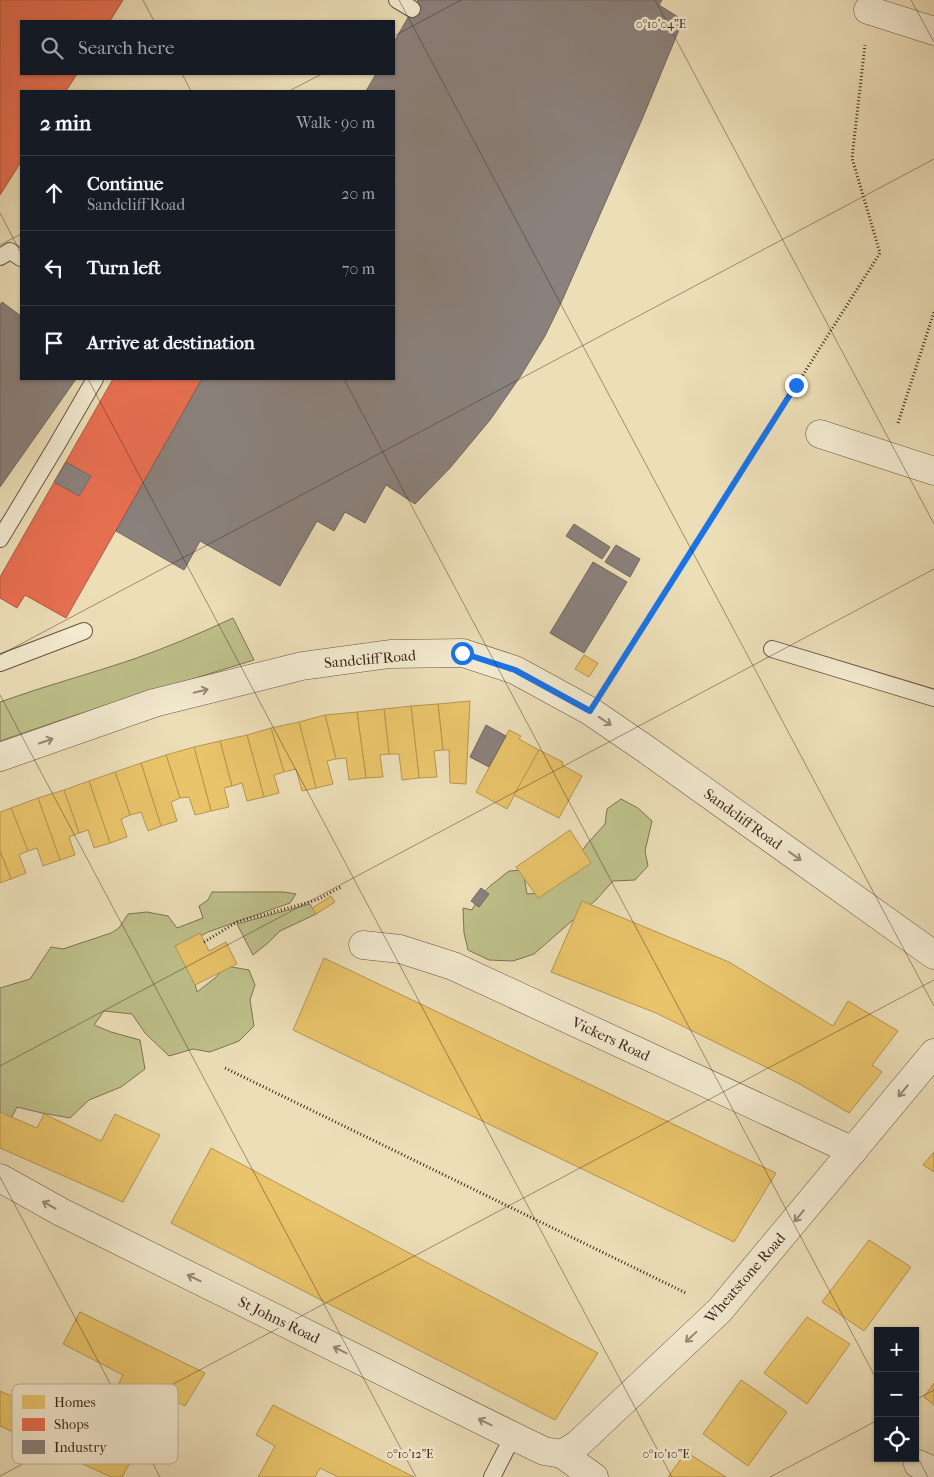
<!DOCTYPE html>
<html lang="en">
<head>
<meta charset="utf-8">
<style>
  :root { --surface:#171b24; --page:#242831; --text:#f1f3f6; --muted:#9ea1a6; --line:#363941 }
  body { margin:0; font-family:"IM FELL French Canon",serif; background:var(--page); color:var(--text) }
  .controls { position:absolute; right:15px; bottom:15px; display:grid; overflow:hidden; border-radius:0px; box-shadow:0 1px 4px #0004 }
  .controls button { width:45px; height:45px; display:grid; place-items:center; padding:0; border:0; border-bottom:1px solid var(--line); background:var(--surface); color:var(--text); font:25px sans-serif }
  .stop { position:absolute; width:15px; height:15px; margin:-11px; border:4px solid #1a73e8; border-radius:50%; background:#fff }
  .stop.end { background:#1a73e8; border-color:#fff; box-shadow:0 1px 5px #0008 }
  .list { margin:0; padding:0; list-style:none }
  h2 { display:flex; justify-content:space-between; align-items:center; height:65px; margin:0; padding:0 20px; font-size:21px }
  h2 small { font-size:16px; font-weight:400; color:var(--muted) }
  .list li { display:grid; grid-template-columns:32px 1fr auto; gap:15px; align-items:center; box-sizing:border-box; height:75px; padding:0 20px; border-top:1px solid var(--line) }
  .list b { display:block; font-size:19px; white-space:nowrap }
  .list p { margin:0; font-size:16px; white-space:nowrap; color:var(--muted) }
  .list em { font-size:16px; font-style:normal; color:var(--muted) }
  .icon { flex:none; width:28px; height:28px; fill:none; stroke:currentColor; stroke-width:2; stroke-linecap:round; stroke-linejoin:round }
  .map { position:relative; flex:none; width:934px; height:1477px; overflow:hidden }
  .search { position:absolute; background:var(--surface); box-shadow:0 1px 4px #0004; left:20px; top:20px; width:375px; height:55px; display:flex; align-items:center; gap:12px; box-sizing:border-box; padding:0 18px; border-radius:0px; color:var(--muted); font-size:19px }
  .panel { position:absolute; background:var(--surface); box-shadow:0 1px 4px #0004; left:20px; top:90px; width:375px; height:290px; border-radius:0px }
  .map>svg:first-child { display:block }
</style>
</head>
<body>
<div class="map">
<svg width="934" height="1477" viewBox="0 0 934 1477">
  <rect width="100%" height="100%" fill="#ecdeb7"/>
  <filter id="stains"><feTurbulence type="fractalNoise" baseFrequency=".004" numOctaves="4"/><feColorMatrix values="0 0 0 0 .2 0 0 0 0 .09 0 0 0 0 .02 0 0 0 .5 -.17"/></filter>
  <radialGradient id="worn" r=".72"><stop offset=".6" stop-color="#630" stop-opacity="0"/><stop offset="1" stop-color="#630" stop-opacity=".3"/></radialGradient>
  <g fill="#bec08a" stroke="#7e7454">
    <path d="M 233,618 L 254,660 L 76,715 L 0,741 L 0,702 C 44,686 90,674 134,659 C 168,647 201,633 233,618 Z"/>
    <path d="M 621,799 L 638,808 L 652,821 L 645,851 L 648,866 L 635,880 L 613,881 L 596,900 L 534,954 L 513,961 L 489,960 L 468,950 L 464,933 L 463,908 L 472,910 L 479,897 L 490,886 L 509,871 L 523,870 L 527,894 L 543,893 L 575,861 L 587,844 L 605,824 L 607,809 Z"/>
    <path d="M 212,892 L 284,892 L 296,894 L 290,903 L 208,932 L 185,945 L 197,992 L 215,978 L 226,966 L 249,970 L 255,985 L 250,1000 L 254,1026 L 239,1041 L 210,1052 L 193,1049 L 169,1056 L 145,1033 L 132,1014 L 104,1011 L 94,1025 L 111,1032 L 140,1040 L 145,1069 L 121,1087 L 89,1100 L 70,1118 L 42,1113 L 17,1107 L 0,1139 L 0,988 L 30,979 L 51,947 L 63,949 L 111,933 L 119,928 L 128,914 L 147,912 L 168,916 L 177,928 L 203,918 L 199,906 L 208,900 Z"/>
    <path d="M 310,904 L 316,914 L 280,931 L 269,942 L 253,955 L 237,924 Z"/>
  </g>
  <g fill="#e9c46a" stroke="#b59553">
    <path d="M 584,655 L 598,663 L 589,677 L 575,669 Z"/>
    <path d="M 470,701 L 466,784 L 450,783 L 449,750 L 443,750 L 438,704 Z"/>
    <path d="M 438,704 L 443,750 L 434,751 L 437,777 L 419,778 L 411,706 Z"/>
    <path d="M 411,706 L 419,778 L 402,780 L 399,754 L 389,754 L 384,709 Z"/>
    <path d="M 384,709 L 389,754 L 380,755 L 383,777 L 366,778 L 357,712 Z"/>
    <path d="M 357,712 L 366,778 L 349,780 L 346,758 L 336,759 L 325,715 Z"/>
    <path d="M 325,715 L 336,759 L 327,761 L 333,784 L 316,788 L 299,722 Z"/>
    <path d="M 299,722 L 316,788 L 302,791 L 296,769 L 284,772 L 271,728 Z"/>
    <path d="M 271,728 L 284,772 L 274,775 L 279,793 L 264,797 L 247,735 Z"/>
    <path d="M 509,730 L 521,736 L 519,739 L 539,750 L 507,809 L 476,792 Z"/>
    <path d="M 247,735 L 264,797 L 247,801 L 242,783 L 232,786 L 220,741 Z"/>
    <path d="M 220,741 L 232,786 L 224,788 L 229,807 L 211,811 L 194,747 Z"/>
    <path d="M 194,747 L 211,811 L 195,815 L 189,797 L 180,798 L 166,755 Z"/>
    <path d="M 539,750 L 563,762 L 562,765 L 582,776 L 559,818 L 514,795 Z"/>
    <path d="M 166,755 L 180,798 L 171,802 L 177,821 L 161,826 L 141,763 Z"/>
    <path d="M 141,763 L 161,826 L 148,831 L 141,812 L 130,815 L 115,772 Z"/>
    <path d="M 115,772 L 130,815 L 121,819 L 127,837 L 110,843 L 89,781 Z"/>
    <path d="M 89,781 L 110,843 L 94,848 L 88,830 L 79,833 L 64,790 Z"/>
    <path d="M 64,790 L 79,833 L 69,837 L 75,855 L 60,860 L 38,798 Z"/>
    <path d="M 38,798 L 60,860 L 43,866 L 37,848 L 28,851 L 11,808 Z"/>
    <path d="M 11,808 L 28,851 L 19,855 L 26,873 L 11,879 L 0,851 L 0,812 Z"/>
    <path d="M 570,830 L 591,863 L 538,898 L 516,867 Z"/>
    <path d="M 0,851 L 11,879 L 0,883 Z"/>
    <path d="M 331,896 L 335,902 L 316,914 L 312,908 Z"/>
    <path d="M 582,901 L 729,962 L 833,1026 L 848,1001 L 898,1031 L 872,1065 L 882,1072 L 849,1113 L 798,1083 L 656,1013 L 551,972 Z"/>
    <path d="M 200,933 L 209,951 L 226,942 L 237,964 L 195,985 L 175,946 Z"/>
    <path d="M 324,958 L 776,1173 L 734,1242 L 293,1030 Z"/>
    <path d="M 0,1112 L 37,1128 L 44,1114 L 101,1141 L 115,1114 L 160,1135 L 123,1202 L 0,1148 Z"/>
    <path d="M 211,1148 L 598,1353 L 555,1420 L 171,1223 Z"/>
    <path d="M 934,1152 L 934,1172 L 923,1165 Z"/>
    <path d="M 869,1240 L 911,1267 L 864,1331 L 822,1302 Z"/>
    <path d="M 80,1312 L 205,1373 L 185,1406 L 167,1397 L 122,1477 L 111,1477 L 0,1426 L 0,1391 L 94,1432 L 123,1375 L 63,1344 Z"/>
    <path d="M 807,1317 L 850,1344 L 807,1404 L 764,1373 Z"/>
    <path d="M 741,1380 L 787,1412 L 748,1466 L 703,1434 Z"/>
    <path d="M 934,1383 L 934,1405 L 924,1397 Z"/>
    <path d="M 273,1405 L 414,1477 L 338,1477 L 320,1468 L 315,1477 L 258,1477 L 275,1446 L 256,1435 Z"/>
    <path d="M 686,1452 L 726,1477 L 668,1477 Z"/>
  </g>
  <g fill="#e76f51" stroke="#b45941">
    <path d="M 0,0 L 123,0 L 110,21 L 21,21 L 21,74 L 77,74 L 66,91 L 21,91 L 21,162 L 0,195 Z"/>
    <path d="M 113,379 L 202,379 L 66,618 L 25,595 L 17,608 L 0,598 L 0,577 Z"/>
  </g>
  <g fill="#8a817c" stroke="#736660">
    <path d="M 418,0 L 662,0 L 659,5 L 683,20 L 643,117 L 561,303 L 545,336 L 520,377 L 490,420 L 450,468 L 415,504 L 386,485 L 365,523 L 345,512 L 334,531 L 317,521 L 280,586 L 200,541 L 184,570 L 116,531 L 202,379 L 394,379 L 394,91 L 366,91 L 376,74 L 394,74 L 394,42 Z"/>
    <path d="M 2,302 L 21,316 L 21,379 L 76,379 L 0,487 L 0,305 Z"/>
    <path d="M 66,462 L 91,476 L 79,496 L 54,482 Z"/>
    <path d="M 574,524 L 610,547 L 602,559 L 566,536 Z"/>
    <path d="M 616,545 L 640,559 L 630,577 L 605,562 Z"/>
    <path d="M 593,562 L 627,582 L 584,653 L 550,633 Z"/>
    <path d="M 486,725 L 506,736 L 489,767 L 470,757 Z"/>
    <path d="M 481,888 L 489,894 L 479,907 L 471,901 Z"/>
  </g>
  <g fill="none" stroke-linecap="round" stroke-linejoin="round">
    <g stroke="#695544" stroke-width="18">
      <g id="service">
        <path d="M 397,0 L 412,9"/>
        <path d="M 0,257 L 10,251 L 21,258"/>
        <path d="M 0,539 L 55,448 L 95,379"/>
        <path d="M 772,649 L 934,698"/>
        <path d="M 0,663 L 84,631"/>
        <path d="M 492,1477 L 513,1436"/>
      </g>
    </g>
    <g stroke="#695544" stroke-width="29">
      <g id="minor">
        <path d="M 868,10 L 934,31"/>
        <path d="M 820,434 L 934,471"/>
        <path d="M 0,757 L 154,703 L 302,666 L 390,654 L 463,653 L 515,670 L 590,711 L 647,750 L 934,955"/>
        <path d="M 363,945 L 400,949 L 453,966 L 853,1151"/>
        <path d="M 0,1178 L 61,1212 L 513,1436 L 544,1451 L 562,1454 L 594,1477"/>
        <path d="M 562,1454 L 578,1444 L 720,1310 L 934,1053"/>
        <path d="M 918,1464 L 934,1471"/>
      </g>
    </g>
    <g stroke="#3d271d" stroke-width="3" stroke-dasharray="1 2.5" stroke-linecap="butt">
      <path d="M 898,423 L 934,312"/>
      <path d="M 608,683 L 880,253 L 852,158 L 865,45"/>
      <path d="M 204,942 L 237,922 L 317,900 L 341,887"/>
      <path d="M 225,1068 L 686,1293"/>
    </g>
    <use href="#service" stroke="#f3ead0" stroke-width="16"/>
    <use href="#minor" stroke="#f3ead0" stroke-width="28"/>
  </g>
  <defs><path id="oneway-shaft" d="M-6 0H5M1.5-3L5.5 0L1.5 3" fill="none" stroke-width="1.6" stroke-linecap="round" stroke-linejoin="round" transform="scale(1.25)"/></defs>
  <g stroke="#988876">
    <use href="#oneway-shaft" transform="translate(201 691) rotate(-14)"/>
    <use href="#oneway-shaft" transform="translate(605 721) rotate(34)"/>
    <use href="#oneway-shaft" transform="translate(46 741) rotate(-19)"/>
    <use href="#oneway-shaft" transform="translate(795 856) rotate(36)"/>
    <use href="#oneway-shaft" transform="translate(903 1091) rotate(130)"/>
    <use href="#oneway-shaft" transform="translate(49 1205) rotate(-151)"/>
    <use href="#oneway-shaft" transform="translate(799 1216) rotate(130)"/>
    <use href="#oneway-shaft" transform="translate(194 1278) rotate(-154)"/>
    <use href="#oneway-shaft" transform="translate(691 1337) rotate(137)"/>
    <use href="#oneway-shaft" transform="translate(340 1350) rotate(-154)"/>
    <use href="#oneway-shaft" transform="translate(485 1422) rotate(-154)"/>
  </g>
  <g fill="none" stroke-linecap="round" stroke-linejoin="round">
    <path stroke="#1a73e8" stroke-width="6" d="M 462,653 L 515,670 L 590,711 L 796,385"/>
  </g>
  <path fill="none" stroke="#3d271d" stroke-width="1" stroke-opacity="0.45" d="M 143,0 L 154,21M 399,0 L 934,1006M 655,0 L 934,524M 911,0 L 934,42M 394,36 L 461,0M 182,74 L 191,91M 289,91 L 322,74M 0,213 L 21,253M 0,245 L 21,234M 88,379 L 672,1477M 344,379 L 878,1382M 0,655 L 934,159M 0,695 L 416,1477M 0,1066 L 934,569M 0,1177 L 160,1477M 915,1400 L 934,1390M 915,1453 L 928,1477M 0,1476 L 934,980M 770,1477 L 878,1420"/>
  <g text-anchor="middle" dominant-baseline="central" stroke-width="5" stroke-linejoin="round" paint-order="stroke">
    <g font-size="15" fill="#3d271d" stroke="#f3ead0">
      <text transform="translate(370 659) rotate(-5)">Sandcliff Road</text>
      <text transform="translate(743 819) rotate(36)">Sandcliff Road</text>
      <text transform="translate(611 1039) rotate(25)">Vickers Road</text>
      <text transform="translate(745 1278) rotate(-49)">Wheatstone Road</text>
      <text transform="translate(279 1320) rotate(26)">St Johns Road</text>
    </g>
  </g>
  <rect x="12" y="1384" width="166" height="80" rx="8" fill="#f3ead0" stroke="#bcb09a" stroke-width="1"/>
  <rect x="22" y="1395" width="23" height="14" fill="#e9c46a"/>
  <rect x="22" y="1418" width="23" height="13" fill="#e76f51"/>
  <rect x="22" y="1440" width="23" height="14" fill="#8a817c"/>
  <g font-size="14" fill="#3d271d">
    <text x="54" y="1407">Homes</text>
    <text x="54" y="1429">Shops</text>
    <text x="54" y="1452">Industry</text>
  </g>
  <g font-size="12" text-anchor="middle" fill="#3d271d" stroke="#f3ead0" stroke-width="5" stroke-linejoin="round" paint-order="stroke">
    <text x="661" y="28">0°10'04"E</text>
    <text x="410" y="1458">0°10'12"E</text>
    <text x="666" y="1458">0°10'10"E</text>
  </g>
  <rect width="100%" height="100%" filter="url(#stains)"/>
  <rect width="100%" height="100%" fill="url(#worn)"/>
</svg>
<div class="controls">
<button>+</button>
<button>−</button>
<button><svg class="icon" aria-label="locate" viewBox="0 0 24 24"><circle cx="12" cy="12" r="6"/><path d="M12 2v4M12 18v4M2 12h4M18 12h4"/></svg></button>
</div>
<div class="stop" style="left:462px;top:653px"></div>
<div class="stop end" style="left:796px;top:385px"></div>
<div class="search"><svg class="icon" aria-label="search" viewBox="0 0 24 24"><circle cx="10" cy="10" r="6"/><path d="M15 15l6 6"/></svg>Search here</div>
<section class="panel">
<h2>2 min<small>Walk · 90 m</small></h2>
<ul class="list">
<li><svg class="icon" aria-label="ahead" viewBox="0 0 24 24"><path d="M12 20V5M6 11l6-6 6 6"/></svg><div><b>Continue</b><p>Sandcliff Road</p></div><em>20 m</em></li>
<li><svg class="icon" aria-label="left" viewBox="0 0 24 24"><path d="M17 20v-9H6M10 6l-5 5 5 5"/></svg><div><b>Turn left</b></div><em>70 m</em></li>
<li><svg class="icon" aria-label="arrive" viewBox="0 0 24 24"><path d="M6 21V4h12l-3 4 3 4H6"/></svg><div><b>Arrive at destination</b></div></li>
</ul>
</section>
</div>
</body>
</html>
